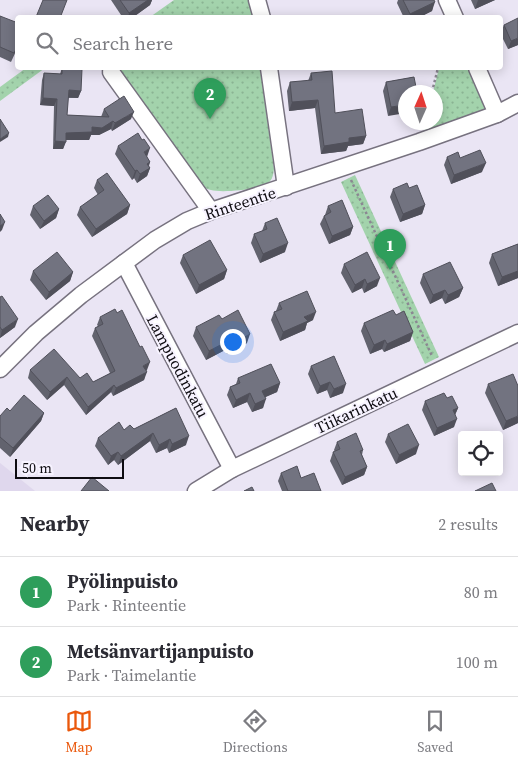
<!DOCTYPE html>
<html lang="en">
<head>
<meta charset="utf-8">
<style>
  :root { --surface:#fff; --page:#f7f7f7; --text:#2b2b33; --muted:#7c7c81; --line:#e1e1e2; --accent:#ea580c }
  body { margin:0; font-family:"Source Serif 4",serif; background:var(--page); color:var(--text) }
  .controls { position:absolute; right:15px; bottom:15px; display:grid; overflow:hidden; border-radius:5px; box-shadow:0 2px 12px #0003 }
  .controls button { width:45px; height:45px; display:grid; place-items:center; padding:0; border:0; border-bottom:1px solid var(--line); background:var(--surface); color:var(--text); font:25px sans-serif }
  .compass { position:absolute; left:398px; top:85px; width:45px; height:45px; border-radius:50%; background:var(--surface); box-shadow:0 2px 12px #0003; rotate:3deg }
  .scale { position:absolute; left:15px; bottom:12px; width:109px; box-sizing:border-box; padding-left:5px; border:2px solid #0e0c11; border-top:0; font-size:14px; line-height:18px; white-space:nowrap; color:#0e0c11; -webkit-text-stroke:4px #f7f3ff; paint-order:stroke }
  .you { position:absolute; left:232px; top:341px; width:18px; height:18px; margin:-12px; border:4px solid #fff; border-radius:50%; background:#1a73e8; box-shadow:0 0 0 8px #1a73e833 }
  .badge { display:grid; place-items:center; width:32px; height:32px; border-radius:50%; background:var(--accent); color:#fff; font-size:16px; font-weight:700 }
  .pin { position:absolute; translate:-50% -41px; filter:drop-shadow(0 1px 2px #0008) }
  .pin::after { content:''; position:absolute; top:26px; width:18px; height:15px; background:inherit; clip-path:polygon(0 0,100% 0,50% 100%) }
  .list { margin:0; padding:0; list-style:none }
  h2 { display:flex; justify-content:space-between; align-items:center; height:65px; margin:0; padding:0 20px; font-size:21px }
  h2 small { font-size:16px; font-weight:400; color:var(--muted) }
  .list li { display:grid; grid-template-columns:32px 1fr auto; gap:15px; align-items:center; box-sizing:border-box; height:70px; padding:0 20px; border-top:1px solid var(--line) }
  .list b { display:block; font-size:19px; white-space:nowrap }
  .list p { margin:0; font-size:16px; white-space:nowrap; color:var(--muted) }
  .list em { font-size:16px; font-style:normal; color:var(--muted) }
  .icon { flex:none; width:28px; height:28px; fill:none; stroke:currentColor; stroke-width:2; stroke-linecap:round; stroke-linejoin:round }
  .map { position:relative; flex:none; width:518px; height:491px; overflow:hidden }
  .search { position:absolute; background:var(--surface); box-shadow:0 2px 12px #0003; left:15px; right:15px; top:15px; height:55px; display:flex; align-items:center; gap:12px; box-sizing:border-box; padding:0 18px; border-radius:5px; color:var(--muted); font-size:19px }
  .sheet { height:205px; background:var(--surface) }
  nav { display:flex; justify-content:space-around; align-items:center; box-sizing:border-box; height:70px; border-top:1px solid var(--line); background:var(--surface); font-size:14px; color:var(--muted) }
  nav a { display:grid; justify-items:center; gap:2px }
  nav .on { color:var(--accent) }
  .map>svg:first-child { display:block }
</style>
</head>
<body>
<div class="map">
<svg width="518" height="491" viewBox="0 0 518 491">
  <defs>
    <pattern id="park-dots" width="8" height="8" patternUnits="userSpaceOnUse" patternTransform="scale(1.25)"><rect width="8" height="8" fill="#a3d3ac"/><path d="M2 2h.1M6 6h.1" fill="none" stroke="#8bb493" stroke-width="1.8" stroke-linecap="round"/></pattern>
  </defs>
  <rect width="100%" height="100%" fill="#eae5f4"/>
  <path fill="#dfd7ed" d="M 0,463 L 35,491 L 0,491 Z"/>
  <g fill="url(#park-dots)">
    <path d="M 174,0 L 248,0 L 253,17 L 150,17 Z"/>
    <path d="M 26,68 L 45,68 L 0,101 L 0,87 Z"/>
    <path d="M 116,68 L 260,68 L 274,169 C 273,175 273,179 268,183 C 261,190 220,193 211,190 C 205,189 202,185 198,182 Z"/>
    <path d="M 439,68 L 475,68 L 488,112 L 423,137 L 426,123 L 436,122 L 436,92 L 433,92 Z"/>
    <path d="M 355,175 L 439,357 L 425,364 L 341,182 Z"/>
  </g>
  <g fill="none" stroke-linecap="round" stroke-linejoin="round">
    <g stroke="#77727f" stroke-width="19">
      <g id="minor">
        <path d="M 257,0 L 262,18"/>
        <path d="M 447,0 L 455,18"/>
        <path d="M 269,68 L 286,187"/>
        <path d="M 477,68 L 497,114"/>
        <path d="M 111,72 L 211,211"/>
        <path d="M 124,263 L 232,469"/>
        <path d="M 0,369 L 36,333 L 81,295 L 155,240 L 187,221 L 211,211 L 419,142 L 497,114 L 518,103"/>
        <path d="M 196,491 L 232,469 L 518,333"/>
      </g>
    </g>
    <g stroke="#8b8792" stroke-width="2.5" stroke-dasharray="2.5 2.5" stroke-linecap="butt">
      <path d="M 432,92 L 438,68"/>
      <path d="M 351,180 L 432,356"/>
    </g>
    <use href="#minor" stroke="#fff" stroke-width="16"/>
  </g>
  <g fill="#62636e">
    <path d="M 111,0 L 152,0 L 150,5 L 132,18 L 123,18 Z"/>
    <path d="M 398,0 L 434,0 L 432,11 L 418,18 L 404,18 L 397,3 Z"/>
    <path d="M 471,0 L 495,0 L 475,9 Z"/>
    <path d="M 0,16 L 18,47 L 11,62 L 0,57 Z"/>
    <path d="M 504,25 L 518,45 L 508,49 L 500,33 Z"/>
    <path d="M 62,68 L 81,91 L 78,98 L 68,98 L 67,115 L 101,117 L 104,109 L 131,119 L 112,131 L 111,129 L 99,135 L 91,135 L 89,140 L 66,140 L 63,149 L 53,149 L 54,106 L 40,105 L 42,80 L 44,73 L 60,74 Z"/>
    <path d="M 311,73 L 335,113 L 366,136 L 363,144 L 348,146 L 346,151 L 321,154 L 315,108 L 289,111 L 287,91 L 290,82 L 308,81 Z"/>
    <path d="M 414,77 L 388,116 L 383,91 L 386,82 Z"/>
    <path d="M 118,146 L 147,157 L 150,162 L 149,166 L 150,168 L 147,176 L 137,183 L 134,178 L 132,180 L 115,154 Z"/>
    <path d="M 447,157 L 460,158 L 482,172 L 451,184 L 444,165 Z"/>
    <path d="M 97,180 L 130,205 L 127,214 L 92,237 L 77,215 L 80,207 L 98,195 L 94,188 Z"/>
    <path d="M 393,189 L 425,205 L 422,214 L 400,222 L 390,197 Z"/>
    <path d="M 33,206 L 59,209 L 56,218 L 40,229 L 30,215 Z"/>
    <path d="M 328,206 L 353,227 L 350,235 L 329,244 L 320,224 L 324,216 L 325,215 Z"/>
    <path d="M 265,223 L 285,252 L 260,263 L 251,243 L 254,234 L 262,231 Z"/>
    <path d="M 518,244 L 518,278 L 498,286 L 489,263 L 492,254 Z"/>
    <path d="M 183,255 L 227,270 L 224,279 L 196,294 L 180,263 Z"/>
    <path d="M 344,264 L 377,286 L 364,293 L 362,288 L 352,293 L 341,273 Z"/>
    <path d="M 33,271 L 73,272 L 70,281 L 46,300 L 30,280 Z"/>
    <path d="M 423,274 L 463,288 L 459,297 L 445,304 L 442,298 L 430,304 L 420,283 Z"/>
    <path d="M 0,297 L 15,327 L 0,338 Z"/>
    <path d="M 279,303 L 313,320 L 307,323 L 305,330 L 280,341 L 271,320 L 274,312 L 276,311 Z"/>
    <path d="M 396,315 L 413,332 L 410,341 L 384,352 L 382,349 L 370,354 L 361,331 L 364,323 Z"/>
    <path d="M 100,317 L 147,370 L 146,371 L 144,380 L 113,396 L 111,392 L 86,415 L 64,385 L 47,400 L 28,378 L 30,370 L 93,382 L 110,373 L 92,336 L 95,328 L 98,326 L 97,325 Z"/>
    <path d="M 222,319 L 247,343 L 227,354 L 225,350 L 206,360 L 193,336 L 196,327 Z"/>
    <path d="M 311,366 L 343,393 L 330,398 L 327,390 L 317,394 L 308,374 Z"/>
    <path d="M 238,378 L 280,383 L 277,392 L 265,397 L 263,408 L 252,412 L 247,402 L 233,408 L 227,395 L 230,387 L 236,384 Z"/>
    <path d="M 488,384 L 518,423 L 503,430 L 485,393 Z"/>
    <path d="M 447,398 L 458,408 L 455,415 L 454,427 L 434,436 L 422,410 L 425,401 Z"/>
    <path d="M 176,408 L 186,445 L 169,453 L 167,448 L 156,453 L 150,441 L 118,465 L 114,460 L 108,465 L 95,446 L 98,438 L 124,430 L 134,429 Z"/>
    <path d="M 10,411 L 44,413 L 41,421 L 10,457 L 0,448 L 0,416 Z"/>
    <path d="M 388,434 L 416,454 L 396,464 L 385,442 Z"/>
    <path d="M 337,442 L 363,450 L 362,455 L 367,467 L 364,475 L 342,485 L 330,461 L 333,452 L 335,452 L 334,450 Z"/>
    <path d="M 281,473 L 301,478 L 321,491 L 282,491 L 278,481 Z"/>
  </g>
  <g fill="#50505a">
    <path d="M 148,0 L 152,0 L 150,5 L 132,18 L 128,18 L 129,13 Z"/>
    <path d="M 478,0 L 495,0 L 475,9 Z"/>
    <path d="M 435,2 L 432,11 L 418,18 L 409,18 L 410,14 Z"/>
    <path d="M 518,38 L 518,45 L 508,49 L 511,41 Z"/>
    <path d="M 69,90 L 81,91 L 78,98 L 66,97 Z"/>
    <path d="M 43,98 L 57,99 L 54,106 L 40,105 Z"/>
    <path d="M 318,100 L 315,108 L 289,111 L 292,102 Z"/>
    <path d="M 406,105 L 406,113 L 388,116 L 391,107 Z"/>
    <path d="M 134,112 L 131,119 L 112,131 L 115,123 Z"/>
    <path d="M 113,121 L 111,129 L 99,135 L 91,135 L 89,140 L 63,140 L 66,133 L 92,127 Z"/>
    <path d="M 9,133 L 8,137 L 0,142 L 0,139 Z"/>
    <path d="M 366,136 L 363,144 L 348,146 L 346,151 L 321,154 L 324,146 L 349,138 Z"/>
    <path d="M 55,141 L 66,142 L 63,149 L 53,149 Z"/>
    <path d="M 150,148 L 147,157 L 144,152 Z"/>
    <path d="M 150,162 L 147,169 L 150,168 L 147,176 L 137,183 L 140,174 L 147,164 Z"/>
    <path d="M 486,163 L 482,172 L 451,184 L 454,175 Z"/>
    <path d="M 137,170 L 134,178 L 132,180 L 135,171 Z"/>
    <path d="M 130,205 L 127,214 L 92,237 L 96,229 Z"/>
    <path d="M 425,205 L 422,214 L 400,222 L 403,214 Z"/>
    <path d="M 59,209 L 56,218 L 40,229 L 44,221 Z"/>
    <path d="M 5,222 L 2,230 L 0,232 L 0,226 Z"/>
    <path d="M 353,227 L 350,235 L 329,244 L 332,236 Z"/>
    <path d="M 288,243 L 285,252 L 260,263 L 263,254 Z"/>
    <path d="M 227,270 L 224,279 L 196,294 L 199,285 Z"/>
    <path d="M 518,271 L 518,278 L 498,286 L 502,277 Z"/>
    <path d="M 73,272 L 70,281 L 46,300 L 49,292 Z"/>
    <path d="M 380,278 L 377,286 L 364,293 L 367,284 Z"/>
    <path d="M 365,279 L 362,288 L 352,293 L 355,285 Z"/>
    <path d="M 463,288 L 459,297 L 445,304 L 448,295 Z"/>
    <path d="M 445,290 L 442,298 L 430,304 L 433,295 Z"/>
    <path d="M 316,312 L 313,320 L 307,323 L 305,330 L 280,341 L 283,332 L 304,317 Z"/>
    <path d="M 18,319 L 15,327 L 0,338 L 2,330 Z"/>
    <path d="M 413,332 L 410,341 L 384,352 L 387,344 Z"/>
    <path d="M 250,334 L 247,343 L 227,354 L 230,345 Z"/>
    <path d="M 385,340 L 382,349 L 370,354 L 374,345 Z"/>
    <path d="M 228,341 L 225,350 L 206,360 L 209,351 Z"/>
    <path d="M 150,362 L 147,370 L 141,374 L 143,366 Z"/>
    <path d="M 147,372 L 144,380 L 113,396 L 116,388 Z"/>
    <path d="M 67,377 L 64,385 L 47,400 L 50,392 Z"/>
    <path d="M 330,382 L 327,390 L 317,394 L 320,386 Z"/>
    <path d="M 280,383 L 277,392 L 259,400 L 262,391 Z"/>
    <path d="M 346,384 L 343,393 L 330,398 L 334,389 Z"/>
    <path d="M 114,385 L 111,392 L 86,415 L 88,407 Z"/>
    <path d="M 250,393 L 247,402 L 233,408 L 236,400 Z"/>
    <path d="M 266,399 L 263,408 L 252,412 L 255,404 Z"/>
    <path d="M 458,408 L 454,417 L 453,410 Z"/>
    <path d="M 44,413 L 41,421 L 10,457 L 13,448 Z"/>
    <path d="M 518,416 L 518,423 L 503,430 L 506,421 Z"/>
    <path d="M 457,419 L 454,427 L 434,436 L 437,428 Z"/>
    <path d="M 153,433 L 150,441 L 118,465 L 121,456 Z"/>
    <path d="M 189,436 L 186,445 L 169,453 L 172,444 Z"/>
    <path d="M 170,439 L 167,448 L 156,453 L 159,445 Z"/>
    <path d="M 419,445 L 416,454 L 396,464 L 399,455 Z"/>
    <path d="M 118,452 L 114,460 L 108,465 L 111,456 Z"/>
    <path d="M 367,467 L 364,475 L 342,485 L 345,477 Z"/>
  </g>
  <g fill="#727380" stroke="#50505a">
    <path d="M 43,0 L 67,0 L 60,18 L 36,17 Z"/>
    <path d="M 120,0 L 148,0 L 129,13 Z"/>
    <path d="M 403,0 L 434,0 L 435,2 L 410,14 Z"/>
    <path d="M 0,16 L 18,23 L 18,46 L 14,53 L 0,47 Z"/>
    <path d="M 518,18 L 518,38 L 511,41 L 504,25 Z"/>
    <path d="M 62,68 L 82,69 L 81,91 L 69,90 L 67,115 L 109,117 L 104,109 L 124,96 L 134,112 L 115,123 L 113,121 L 102,128 L 92,127 L 92,132 L 66,133 L 66,142 L 55,141 L 57,99 L 43,98 L 44,73 L 62,74 Z"/>
    <path d="M 332,71 L 335,113 L 362,109 L 366,136 L 349,138 L 349,142 L 324,146 L 318,100 L 292,102 L 290,82 L 312,80 L 311,73 Z"/>
    <path d="M 414,77 L 417,92 L 406,92 L 406,105 L 391,107 L 386,82 Z"/>
    <path d="M 0,119 L 9,133 L 0,139 Z"/>
    <path d="M 138,133 L 142,140 L 144,139 L 150,148 L 144,152 L 150,162 L 147,164 L 150,168 L 140,174 L 137,170 L 135,171 L 118,146 Z"/>
    <path d="M 480,150 L 486,163 L 454,175 L 447,157 L 458,152 L 460,158 Z"/>
    <path d="M 107,173 L 130,205 L 96,229 L 80,207 L 104,190 L 97,180 Z"/>
    <path d="M 407,183 L 409,188 L 417,185 L 425,205 L 403,214 L 393,189 Z"/>
    <path d="M 48,195 L 59,209 L 44,221 L 33,206 Z"/>
    <path d="M 342,200 L 353,227 L 332,236 L 324,216 L 331,212 L 328,206 Z"/>
    <path d="M 0,214 L 5,222 L 0,226 Z"/>
    <path d="M 277,218 L 288,243 L 263,254 L 254,234 L 267,229 L 265,223 Z"/>
    <path d="M 210,240 L 227,270 L 199,285 L 183,255 Z"/>
    <path d="M 518,244 L 518,271 L 502,277 L 492,254 Z"/>
    <path d="M 57,252 L 73,272 L 49,292 L 33,271 Z"/>
    <path d="M 367,252 L 380,278 L 367,284 L 365,279 L 355,285 L 344,264 Z"/>
    <path d="M 450,262 L 463,288 L 448,295 L 445,290 L 433,295 L 423,274 Z"/>
    <path d="M 307,291 L 316,312 L 304,317 L 308,321 L 283,332 L 274,312 L 282,309 L 279,303 Z"/>
    <path d="M 2,296 L 18,319 L 2,330 L 0,327 L 0,297 Z"/>
    <path d="M 115,309 L 117,313 L 122,310 L 140,347 L 142,346 L 150,362 L 143,366 L 147,372 L 116,388 L 114,385 L 88,407 L 67,377 L 50,392 L 30,370 L 54,349 L 80,378 L 87,373 L 93,382 L 115,371 L 95,328 L 103,324 L 100,317 Z"/>
    <path d="M 238,310 L 250,334 L 230,345 L 228,341 L 209,351 L 196,327 L 219,315 L 222,319 Z"/>
    <path d="M 393,310 L 396,315 L 404,311 L 413,332 L 387,344 L 385,340 L 374,345 L 364,323 Z"/>
    <path d="M 334,356 L 346,384 L 334,389 L 330,382 L 320,386 L 311,366 Z"/>
    <path d="M 271,364 L 280,383 L 262,391 L 266,399 L 255,404 L 250,393 L 236,400 L 230,387 L 240,383 L 238,378 Z"/>
    <path d="M 513,374 L 518,386 L 518,416 L 506,421 L 488,384 Z"/>
    <path d="M 444,393 L 447,398 L 452,396 L 458,408 L 453,410 L 457,419 L 437,428 L 425,401 Z"/>
    <path d="M 24,395 L 44,413 L 13,448 L 0,437 L 0,416 L 7,408 L 10,411 Z"/>
    <path d="M 176,408 L 189,436 L 172,444 L 170,439 L 159,445 L 153,433 L 121,456 L 118,452 L 111,456 L 98,438 L 119,422 L 124,430 L 130,425 L 134,429 Z"/>
    <path d="M 408,424 L 419,445 L 399,455 L 388,434 Z"/>
    <path d="M 356,433 L 363,450 L 360,451 L 367,467 L 345,477 L 333,452 L 340,449 L 337,442 Z"/>
    <path d="M 297,466 L 301,478 L 314,473 L 321,491 L 288,491 L 281,473 Z"/>
    <path d="M 92,477 L 109,491 L 81,491 Z"/>
    <path d="M 492,483 L 496,491 L 475,491 Z"/>
    <path d="M 252,487 L 254,491 L 244,491 Z"/>
  </g>
  <g text-anchor="middle" dominant-baseline="central" stroke-width="4" stroke-linejoin="round" paint-order="stroke">
    <g font-size="16" fill="#0e0c11" stroke="#f7f3ff">
      <text transform="translate(240 203) rotate(-18)">Rinteentie</text>
      <text transform="translate(178 366) rotate(62)">Lampuodinkatu</text>
      <text transform="translate(356 410) rotate(-25)">Tiikarinkatu</text>
    </g>
  </g>
</svg>
<div class="controls">
<button><svg class="icon" aria-label="locate" viewBox="0 0 24 24"><circle cx="12" cy="12" r="6"/><path d="M12 2v4M12 18v4M2 12h4M18 12h4"/></svg></button>
</div>
<svg class="compass" viewBox="-18 -18 36 36"><path d="M0-13l5 13h-10z" fill="#e53935"/><path d="M0 13l5-13h-10z" fill="#7c7c81"/></svg>
<div class="scale">50 m</div>
<div class="you"></div>
<div class="pin badge" style="left:390px;top:270px;background:#2e9e5b">1</div>
<div class="pin badge" style="left:210px;top:119px;background:#2e9e5b">2</div>
<div class="search"><svg class="icon" aria-label="search" viewBox="0 0 24 24"><circle cx="10" cy="10" r="6"/><path d="M15 15l6 6"/></svg>Search here</div>
</div>
<section class="sheet">
<h2>Nearby<small>2 results</small></h2>
<ul class="list">
<li><span class="badge" style="background:#2e9e5b">1</span><div><b>Pyölinpuisto</b><p>Park · Rinteentie</p></div><em>80 m</em></li>
<li><span class="badge" style="background:#2e9e5b">2</span><div><b>Metsänvartijanpuisto</b><p>Park · Taimelantie</p></div><em>100 m</em></li>
</ul>
</section>
<nav>
<a class="on"><svg class="icon" aria-label="map" viewBox="0 0 24 24"><path d="M3 6l6-2 6 2 6-2v14l-6 2-6-2-6 2zM9 4v14M15 6v14"/></svg>Map</a>
<a><svg class="icon" aria-label="directions" viewBox="0 0 24 24"><path d="M12 3l9 9-9 9-9-9zM9 14v-3h6M13 9l2 2-2 2"/></svg>Directions</a>
<a><svg class="icon" aria-label="saved" viewBox="0 0 24 24"><path d="M7 4h10v16l-5-4-5 4z"/></svg>Saved</a>
</nav>
</body>
</html>
